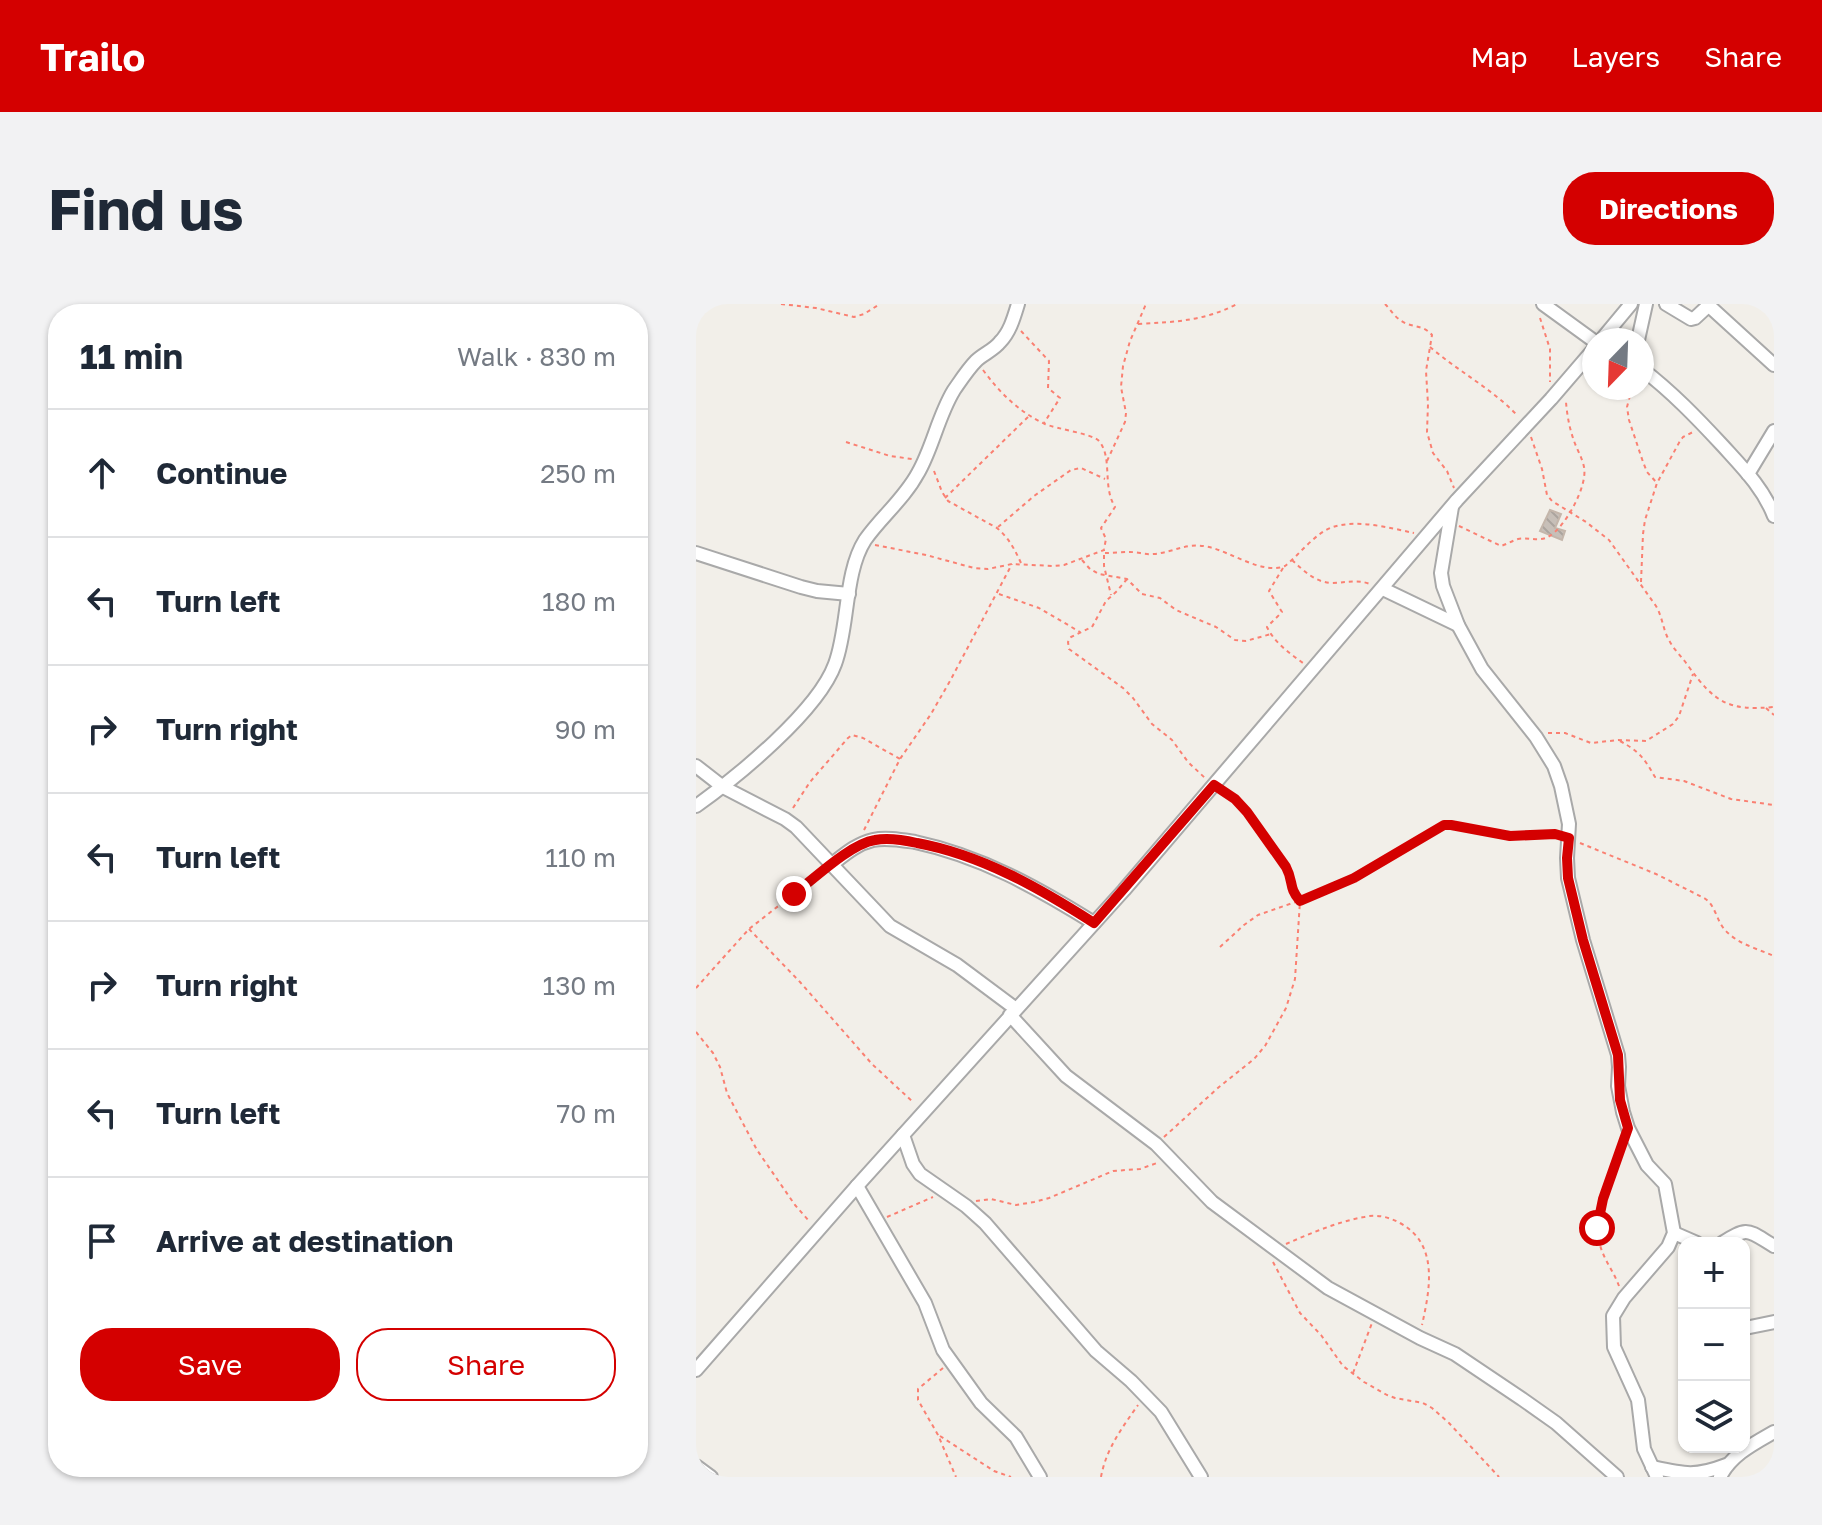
<!DOCTYPE html>
<html lang="en">
<head>
<meta charset="utf-8">
<style>
  :root { --surface:#fff; --page:#f2f2f3; --text:#1f2937; --muted:#747a83; --line:#e0e1e3; --accent:#d40000 }
  body { margin:0; font-family:"Golos Text",sans-serif; background:var(--page); color:var(--text) }
  .controls { position:absolute; right:24px; bottom:24px; display:grid; overflow:hidden; border-radius:16px; box-shadow:0 2px 6px #0004 }
  .controls button { width:72px; height:72px; display:grid; place-items:center; padding:0; border:0; border-bottom:2px solid var(--line); background:var(--surface); color:var(--text); font:40px sans-serif }
  .compass { position:absolute; left:886px; top:24px; width:72px; height:72px; border-radius:50%; background:var(--surface); box-shadow:0 2px 6px #0004; rotate:203deg }
  .stop { position:absolute; width:24px; height:24px; margin:-18px; border:6px solid #d40000; border-radius:50%; background:#fff }
  .stop.end { background:#d40000; border-color:#fff; box-shadow:0 2px 8px #0008 }
  .list { margin:0; padding:0; list-style:none }
  h2 { display:flex; justify-content:space-between; align-items:center; height:104px; margin:0; padding:0 32px; font-size:34px }
  h2 small { font-size:26px; font-weight:400; color:var(--muted) }
  .list li { display:grid; grid-template-columns:52px 1fr auto; gap:24px; align-items:center; box-sizing:border-box; height:128px; padding:0 32px; border-top:2px solid var(--line) }
  .list b { display:block; font-size:30px; white-space:nowrap }
  .list em { font-size:26px; font-style:normal; color:var(--muted) }
  .actions { display:flex; gap:16px; padding:24px 32px }
  .actions a { flex:1; padding:18px 0; border:2px solid var(--accent); border-radius:32px; text-align:center; font-size:28px; color:var(--accent) }
  .actions .main { background:var(--accent); color:#fff }
  .icon { flex:none; width:44px; height:44px; fill:none; stroke:currentColor; stroke-width:2; stroke-linecap:round; stroke-linejoin:round }
  .map { position:relative; flex:none; width:1078px; height:1173px; overflow:hidden; border-radius:32px }
  header { display:flex; align-items:center; gap:48px; box-sizing:border-box; height:112px; padding:0 40px; background:var(--accent); color:#fff }
  header strong { font-size:38px }
  nav { display:flex; gap:44px; margin-inline-start:auto; font-size:28px }
  .intro { display:flex; align-items:center; justify-content:space-between; box-sizing:border-box; height:192px; padding:0 48px }
  h1 { margin:0; font-size:56px }
  .button { padding:20px 36px; border-radius:32px; background:var(--accent); color:#fff; font-size:28px; font-weight:700 }
  main { display:flex; gap:48px; padding:0 48px }
  aside { flex:1; background:var(--surface); border-radius:32px; box-shadow:0 2px 6px #0004 }
  .map>svg:first-child { display:block }
</style>
</head>
<body>
<header>
<strong>Trailo</strong>
<nav><a>Map</a><a>Layers</a><a>Share</a></nav>
</header>
<div class="intro"><h1>Find us</h1><a class="button">Directions</a></div>
<main>
<aside>
<h2>11 min<small>Walk · 830 m</small></h2>
<ul class="list">
<li><svg class="icon" aria-label="ahead" viewBox="0 0 24 24"><path d="M12 20V5M6 11l6-6 6 6"/></svg><div><b>Continue</b></div><em>250 m</em></li>
<li><svg class="icon" aria-label="left" viewBox="0 0 24 24"><path d="M17 20v-9H6M10 6l-5 5 5 5"/></svg><div><b>Turn left</b></div><em>180 m</em></li>
<li><svg class="icon" aria-label="right" viewBox="0 0 24 24"><path d="M7 20v-9h11M14 6l5 5-5 5"/></svg><div><b>Turn right</b></div><em>90 m</em></li>
<li><svg class="icon" aria-label="left" viewBox="0 0 24 24"><path d="M17 20v-9H6M10 6l-5 5 5 5"/></svg><div><b>Turn left</b></div><em>110 m</em></li>
<li><svg class="icon" aria-label="right" viewBox="0 0 24 24"><path d="M7 20v-9h11M14 6l5 5-5 5"/></svg><div><b>Turn right</b></div><em>130 m</em></li>
<li><svg class="icon" aria-label="left" viewBox="0 0 24 24"><path d="M17 20v-9H6M10 6l-5 5 5 5"/></svg><div><b>Turn left</b></div><em>70 m</em></li>
<li><svg class="icon" aria-label="arrive" viewBox="0 0 24 24"><path d="M6 21V4h12l-3 4 3 4H6"/></svg><div><b>Arrive at destination</b></div></li>
</ul>
<div class="actions"><a class="main">Save</a><a>Share</a></div>
</aside>
<div class="map">
<svg width="1078" height="1173" viewBox="0 0 1078 1173">
  <defs>
    <pattern id="building-back-hatch" width="6" height="6" patternUnits="userSpaceOnUse" patternTransform="scale(2)"><rect width="6" height="6" fill="#c7bfb8"/><path d="M-1 5l2 2M0 0l6 6M5-1l2 2" fill="none" stroke="#aba49e"/></pattern>
  </defs>
  <rect width="100%" height="100%" fill="#f2efe9"/>
  <path fill="url(#building-back-hatch)" stroke="#c4b6ab" stroke-width="2" d="M 854,206 L 865,210 L 859,224 L 869,227 L 866,236 L 844,227 Z"/>
  <g fill="none" stroke-linecap="round" stroke-linejoin="round">
    <g stroke="#a9a9a9" stroke-width="16">
      <g id="minor">
        <path d="M 847,0 L 898,37"/>
        <path d="M 970,0 L 995,15 L 999,14 L 1013,1"/>
        <path d="M 1011,0 L 1078,61"/>
        <path d="M 905,36 L 935,0"/>
        <path d="M 942,36 L 950,0"/>
        <path d="M 946,65 C 976,88 1001,114 1027,142 C 1047,164 1067,184 1078,212"/>
        <path d="M 1052,170 L 1078,127"/>
        <path d="M 756,203 L 745,269 L 747,282 L 762,321 L 786,365 L 840,433 L 858,462 L 865,482 L 873,520 L 871,554 L 872,574 L 887,636 L 922,751 L 923,763 L 922,782 L 927,808 L 932,824 L 951,861 L 969,880 L 978,929 L 972,943 L 928,994 L 917,1012 L 918,1043 L 942,1096 L 948,1145 L 961,1173"/>
        <path d="M 0,249 L 105,283 L 121,287 L 153,290"/>
        <path d="M 687,285 L 762,321"/>
        <path d="M 0,462 L 27,483 L 89,515 L 100,523 L 194,622 L 261,661 L 320,705"/>
        <path d="M 0,502 C 41,473 122,407 139,360 C 153,323 148,269 169,236 C 185,213 208,195 222,169 C 237,143 242,112 258,86 C 265,76 272,65 280,57 C 287,50 298,46 304,38 C 314,28 318,13 322,0"/>
        <path d="M 135,561 C 148,551 160,540 177,536 C 190,533 206,536 219,538 C 285,552 342,584 398,619"/>
        <path d="M 314,711 L 370,772 L 460,840 L 516,898 L 632,984 L 724,1034 L 759,1050 L 826,1095 L 860,1119 L 921,1173"/>
        <path d="M 207,831 L 217,860 L 224,870 L 270,902 L 289,919 L 400,1047 L 435,1077 L 465,1108 L 505,1173"/>
        <path d="M 161,882 L 229,999 L 247,1046 L 285,1099 L 320,1133 L 344,1173"/>
        <path d="M 978,929 L 1001,939"/>
        <path d="M 1026,939 C 1053,922 1051,926 1078,942"/>
        <path d="M 1054,1023 L 1078,1018"/>
        <path d="M 0,1066 L 161,882 L 428,586 L 761,196 L 855,95 L 898,45"/>
        <path d="M 0,1162 L 15,1173"/>
        <path d="M 956,1163 C 988,1170 999,1173 1030,1161"/>
        <path d="M 1024,1173 C 1035,1151 1057,1140 1078,1128"/>
      </g>
    </g>
    <g stroke="#fa8072" stroke-width="2" stroke-dasharray="4 4" stroke-linecap="butt">
      <path d="M 85,0 L 120,4 L 158,13 L 168,10 L 184,0"/>
      <path d="M 689,0 C 694,5 698,12 704,16 C 714,24 727,20 736,31 L 730,67 L 732,100 L 731,128 L 737,149 L 751,167 L 758,184"/>
      <path d="M 844,14 L 854,45 L 854,78"/>
      <path d="M 442,20 C 479,18 508,17 541,0"/>
      <path d="M 325,27 L 353,57 L 352,84 L 364,94 L 348,119"/>
      <path d="M 734,43 C 762,67 796,85 821,111"/>
      <path d="M 287,66 C 304,89 323,108 349,120 C 361,125 397,130 403,137 C 417,154 406,182 419,203 L 405,224 L 410,235 L 408,245"/>
      <path d="M 936,84 L 931,103 L 933,116 L 947,158 L 951,168 L 961,179"/>
      <path d="M 835,133 L 846,165 L 851,191 L 856,197 L 890,218 L 913,236 L 960,302 C 967,314 967,327 974,338 C 979,347 987,354 993,363 C 1019,399 1033,407 1078,403"/>
      <path d="M 150,138 L 194,152 L 216,155"/>
      <path d="M 411,157 L 429,118 L 430,109 L 425,83 L 427,62 L 434,37 L 450,0"/>
      <path d="M 238,167 L 246,188 L 252,197 L 301,224 C 313,234 319,246 325,259"/>
      <path d="M 249,194 L 333,112"/>
      <path d="M 763,222 L 805,242 C 811,240 816,237 822,235 C 833,233 842,238 852,233 C 869,224 892,182 888,163 C 886,153 880,144 877,134 C 873,122 871,110 870,98"/>
      <path d="M 302,223 L 338,192 L 375,166 L 385,164 L 409,175"/>
      <path d="M 179,241 L 230,251 L 278,264 L 292,265 L 316,260 L 357,262 L 368,261 L 408,246 L 408,262 L 415,291"/>
      <path d="M 409,249 C 417,249 426,248 434,248 C 442,248 450,251 458,250 C 479,248 490,238 513,243 C 535,248 567,271 589,262 C 604,250 619,229 637,223 C 662,215 694,224 718,229"/>
      <path d="M 386,256 L 394,265 L 403,270 L 431,275 L 446,290 L 464,294 L 480,306 L 520,323 L 539,336 L 550,337 L 575,330"/>
      <path d="M 596,256 C 608,267 619,278 635,279 C 649,279 661,275 674,280"/>
      <path d="M 587,264 L 573,287 L 586,308 L 571,323 C 578,338 593,349 607,359"/>
      <path d="M 431,275 L 421,287 L 410,297 L 396,323 L 375,333 L 372,338 L 373,345 L 427,384 L 437,394 L 456,420 L 476,436 L 492,458 L 509,474"/>
      <path d="M 945,278 L 947,230 L 949,216 L 961,179 L 984,137 L 987,133 L 997,128"/>
      <path d="M 303,290 L 343,304 L 384,328"/>
      <path d="M 1070,404 L 1078,411"/>
      <path d="M 852,429 L 869,429 L 895,439 L 922,436 L 950,437 L 977,420 L 983,412 L 997,370"/>
      <path d="M 924,437 C 944,448 948,454 959,473 L 988,477 L 1035,495 L 1078,501"/>
      <path d="M 97,504 L 114,478 L 152,434 L 156,431 L 167,434 L 204,455"/>
      <path d="M 168,526 L 204,455 L 235,410 L 254,377 L 316,260"/>
      <path d="M 884,539 L 960,570 L 1008,594 C 1020,601 1020,617 1030,627 C 1042,640 1062,645 1078,652"/>
      <path d="M 53,625 L 104,678 L 176,760 L 218,799"/>
      <path d="M 524,643 L 548,621 L 562,611 L 637,585 L 658,574 L 748,521 L 755,521 L 814,532 L 859,530"/>
      <path d="M 0,684 L 53,625 L 127,567"/>
      <path d="M 0,728 L 17,749 L 24,763 L 31,789 L 61,846 L 99,901 L 113,917"/>
      <path d="M 468,833 L 523,783 L 558,755 L 569,742 L 590,704 L 599,675 L 604,597 L 595,582 L 594,571 L 562,521 L 539,495 L 527,487"/>
      <path d="M 280,897 L 295,895 L 320,901 L 338,898 L 353,894 L 417,867 L 444,865 L 461,859"/>
      <path d="M 191,913 L 237,893"/>
      <path d="M 590,940 C 615,929 641,918 668,913 C 681,910 693,913 704,919 C 743,940 734,985 726,1021"/>
      <path d="M 577,958 L 604,1009 L 625,1031 L 647,1062 L 668,1078 L 691,1091 L 699,1094 L 727,1099 L 736,1104 L 753,1119 L 803,1173"/>
      <path d="M 923,982 C 918,968 908,956 904,941 C 895,912 916,869 926,841"/>
      <path d="M 247,1064 L 222,1085 L 222,1096 L 242,1131 L 260,1173"/>
      <path d="M 657,1069 L 676,1019"/>
      <path d="M 244,1132 L 298,1167 L 315,1173"/>
      <path d="M 405,1173 C 410,1145 426,1124 442,1101"/>
    </g>
    <use href="#minor" stroke="#fff" stroke-width="12"/>
  </g>
  <g fill="none" stroke-linecap="round" stroke-linejoin="round">
    <path stroke="#d40000" stroke-width="10" d="M 98,590 C 119,574 154,540 179,536 C 193,533 208,536 221,539 C 286,551 343,584 398,619 L 518,481 L 539,495 L 551,508 L 590,563 C 598,578 592,583 604,597 L 658,574 L 748,521 L 755,521 L 814,532 L 859,530 L 873,534 L 871,554 L 872,574 L 887,636 L 922,751 L 924,796 L 932,824 L 907,895 L 901,924"/>
  </g>
</svg>
<div class="controls">
<button>+</button>
<button>−</button>
<button><svg class="icon" aria-label="layers" viewBox="0 0 24 24"><path d="M12 4l9 5-9 5-9-5zM3 14l9 5 9-5"/></svg></button>
</div>
<svg class="compass" viewBox="-18 -18 36 36"><path d="M0-13l5 13h-10z" fill="#e53935"/><path d="M0 13l5-13h-10z" fill="#747a83"/></svg>
<div class="stop" style="left:901px;top:924px"></div>
<div class="stop end" style="left:98px;top:590px"></div>
</div>
</main>
</body>
</html>
